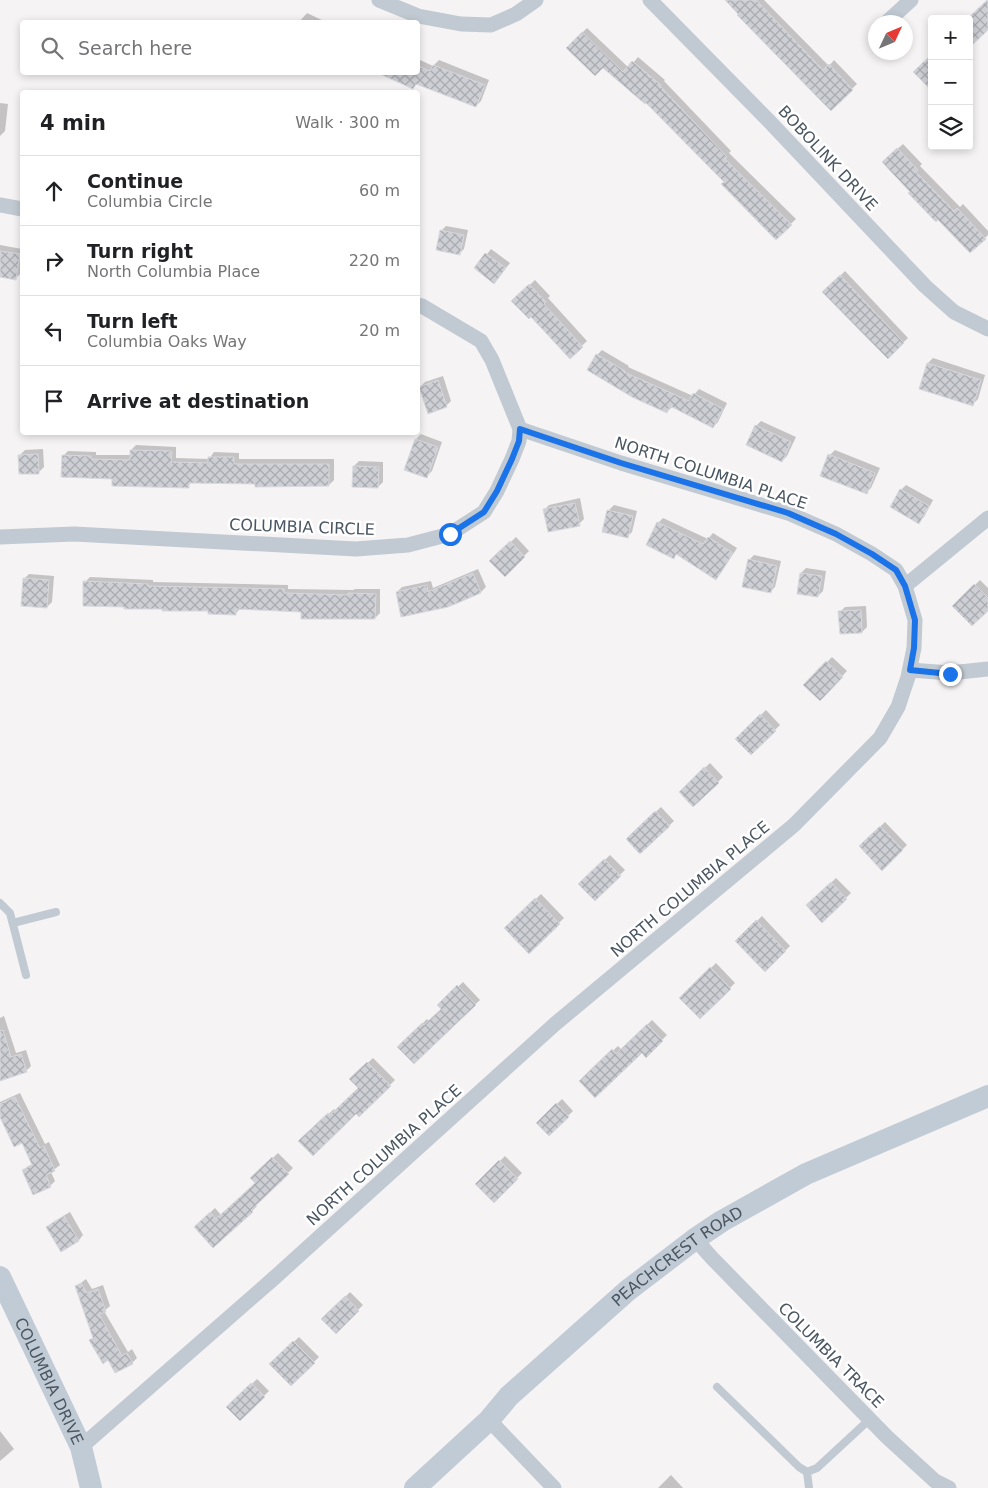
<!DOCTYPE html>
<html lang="en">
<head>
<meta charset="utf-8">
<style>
  :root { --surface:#fff; --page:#f2f2f2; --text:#202124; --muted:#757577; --line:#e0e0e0 }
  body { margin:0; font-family:"DejaVu Sans",sans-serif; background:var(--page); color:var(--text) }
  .controls { position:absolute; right:15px; top:15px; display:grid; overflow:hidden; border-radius:5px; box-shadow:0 2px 8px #0003 }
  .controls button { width:45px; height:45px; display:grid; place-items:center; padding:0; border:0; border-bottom:1px solid var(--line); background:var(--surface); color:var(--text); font:25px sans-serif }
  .compass { position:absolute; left:868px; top:15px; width:45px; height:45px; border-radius:50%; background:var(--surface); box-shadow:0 2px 8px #0003; rotate:46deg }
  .stop { position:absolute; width:15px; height:15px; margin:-11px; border:4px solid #1a73e8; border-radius:50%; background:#fff }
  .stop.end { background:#1a73e8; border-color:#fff; box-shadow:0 1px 5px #0008 }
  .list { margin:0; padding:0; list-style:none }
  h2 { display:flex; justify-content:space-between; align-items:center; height:65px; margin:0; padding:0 20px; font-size:21px }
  h2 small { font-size:16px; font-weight:400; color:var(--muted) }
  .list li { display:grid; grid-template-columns:32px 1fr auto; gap:15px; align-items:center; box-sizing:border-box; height:70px; padding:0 20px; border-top:1px solid var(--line) }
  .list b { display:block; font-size:19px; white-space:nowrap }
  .list p { margin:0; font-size:16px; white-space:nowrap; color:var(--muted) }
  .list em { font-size:16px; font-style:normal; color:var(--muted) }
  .icon { flex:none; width:28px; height:28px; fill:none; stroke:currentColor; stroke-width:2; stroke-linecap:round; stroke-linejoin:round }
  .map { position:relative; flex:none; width:988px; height:1488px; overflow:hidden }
  .search { position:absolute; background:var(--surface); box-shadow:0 2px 8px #0003; left:20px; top:20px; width:400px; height:55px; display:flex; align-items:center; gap:12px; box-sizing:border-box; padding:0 18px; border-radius:5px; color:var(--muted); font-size:19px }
  .panel { position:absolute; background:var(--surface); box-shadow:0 2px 8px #0003; left:20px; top:90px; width:400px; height:345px; border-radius:5px }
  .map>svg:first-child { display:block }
</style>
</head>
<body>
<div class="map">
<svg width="988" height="1488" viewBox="0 0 988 1488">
  <defs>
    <pattern id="building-cross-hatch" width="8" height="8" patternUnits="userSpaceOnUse" patternTransform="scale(1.25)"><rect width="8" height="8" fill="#cdcfd5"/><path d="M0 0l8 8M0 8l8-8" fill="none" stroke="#a8abb0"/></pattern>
  </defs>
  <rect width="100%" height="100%" fill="#f5f3f3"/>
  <g fill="#0003">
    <path d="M 727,0 L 764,0 L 829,66 L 834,60 L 857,84 L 831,109 Z"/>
    <path d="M 307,13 L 326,22 L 299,22 Z"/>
    <path d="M 587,28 L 629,68 L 638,57 L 665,80 L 664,81 L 731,151 L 729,153 L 796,219 L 776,238 L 725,182 L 646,101 L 603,67 L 567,48 Z"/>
    <path d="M 418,59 L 433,66 L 439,60 L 489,80 L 481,101 L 476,106 L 418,83 L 413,88 L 418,72 Z"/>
    <path d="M 0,103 L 8,104 L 5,131 L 0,136 Z"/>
    <path d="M 903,144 L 922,164 L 920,166 L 960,207 L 963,204 L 988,231 L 988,235 L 970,252 L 883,162 Z"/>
    <path d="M 446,226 L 468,230 L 464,249 L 459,254 L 441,231 Z"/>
    <path d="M 0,245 L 22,249 L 22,262 L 21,273 L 16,278 L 0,276 Z"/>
    <path d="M 491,249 L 510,263 L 499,277 L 476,268 Z"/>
    <path d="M 845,271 L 908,338 L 888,357 L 824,292 Z"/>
    <path d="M 535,280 L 550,296 L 548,298 L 587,341 L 570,357 L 531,315 L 513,301 Z"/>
    <path d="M 602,350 L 629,366 L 628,367 L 693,396 L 699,389 L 727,403 L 718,422 L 713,427 L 673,406 L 667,412 L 597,355 Z"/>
    <path d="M 933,358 L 985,375 L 978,399 L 973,404 L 921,388 L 928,363 Z"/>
    <path d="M 443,376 L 451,401 L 446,406 L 420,387 L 425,382 Z"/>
    <path d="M 761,421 L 796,437 L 787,456 L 782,461 L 756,426 Z"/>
    <path d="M 421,434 L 442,442 L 432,471 L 427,476 L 406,469 L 416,439 Z"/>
    <path d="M 136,445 L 176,447 L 176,458 L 209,459 L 214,452 L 239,453 L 239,459 L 334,459 L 334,480 L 329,485 L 193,481 L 188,486 L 113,478 L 63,456 L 68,451 L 96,452 L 96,455 L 131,455 L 131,450 Z"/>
    <path d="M 43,449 L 44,467 L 39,472 L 20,455 L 25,450 Z"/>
    <path d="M 835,450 L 880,468 L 871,488 L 866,493 L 830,455 Z"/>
    <path d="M 359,461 L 383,462 L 383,482 L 378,487 L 354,466 Z"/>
    <path d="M 906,485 L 933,500 L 924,517 L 919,522 L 901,490 Z"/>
    <path d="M 580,498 L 584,519 L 579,524 L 544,510 L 549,505 Z"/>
    <path d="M 614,505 L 637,511 L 632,532 L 627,537 L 604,531 L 609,510 Z"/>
    <path d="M 663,518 L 708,539 L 713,533 L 737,548 L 721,573 L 716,578 L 677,554 L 674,557 L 658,523 Z"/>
    <path d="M 516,537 L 529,551 L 505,575 L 491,561 Z"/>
    <path d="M 754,555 L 781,561 L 775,587 L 770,592 L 749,560 Z"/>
    <path d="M 806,568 L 826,571 L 823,591 L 818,596 L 801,573 Z"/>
    <path d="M 478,569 L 486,587 L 481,592 L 448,606 L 397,592 L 402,587 L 431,581 L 433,588 Z"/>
    <path d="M 29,574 L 54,576 L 52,602 L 47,607 L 24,579 Z"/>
    <path d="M 90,577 L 153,580 L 153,582 L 288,585 L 288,589 L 353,590 L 355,589 L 380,589 L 380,613 L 375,618 L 302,611 L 241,608 L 236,613 L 209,610 L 163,608 L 85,582 Z"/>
    <path d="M 980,580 L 988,588 L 988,609 L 954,606 Z"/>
    <path d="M 866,606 L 867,627 L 862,632 L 840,612 L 845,607 Z"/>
    <path d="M 832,657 L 847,671 L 820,700 L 805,685 Z"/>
    <path d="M 766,710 L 780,725 L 751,753 L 736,739 Z"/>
    <path d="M 710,763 L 723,777 L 694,806 L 680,792 Z"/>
    <path d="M 661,807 L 674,821 L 640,853 L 627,839 Z"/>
    <path d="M 885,822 L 907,845 L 882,869 L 860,846 Z"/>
    <path d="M 610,855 L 625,870 L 595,899 L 580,884 Z"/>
    <path d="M 836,878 L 851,893 L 822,921 L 807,906 Z"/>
    <path d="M 541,894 L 564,918 L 529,952 L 506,928 Z"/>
    <path d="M 762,916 L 790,946 L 765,970 L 737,941 Z"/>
    <path d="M 716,963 L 735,983 L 700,1018 L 681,998 Z"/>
    <path d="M 463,982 L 480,1000 L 414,1062 L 399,1047 L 427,1019 L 429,1021 L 443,1009 L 439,1005 Z"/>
    <path d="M 4,1016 L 16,1053 L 26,1050 L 31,1066 L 26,1071 L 0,1079 L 0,1018 Z"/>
    <path d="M 652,1020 L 667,1035 L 646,1056 L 642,1051 L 581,1081 L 618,1046 L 622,1050 Z"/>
    <path d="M 373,1058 L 395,1080 L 359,1115 L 357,1113 L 300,1141 L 334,1109 L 336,1111 L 360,1088 L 351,1079 Z"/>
    <path d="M 20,1093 L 45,1144 L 49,1142 L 60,1165 L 51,1172 L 55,1181 L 50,1186 L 33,1193 L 23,1171 L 28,1166 L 33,1164 L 22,1141 L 2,1118 L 0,1119 L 0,1102 Z"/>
    <path d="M 562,1099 L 573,1111 L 549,1134 L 538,1123 Z"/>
    <path d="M 278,1153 L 293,1168 L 255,1205 L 257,1206 L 252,1211 L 213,1246 L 200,1222 L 215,1208 L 221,1215 L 257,1183 L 252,1178 Z"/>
    <path d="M 505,1156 L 522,1173 L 494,1201 L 477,1184 Z"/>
    <path d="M 70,1212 L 83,1235 L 79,1240 L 61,1250 L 48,1227 L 53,1222 Z"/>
    <path d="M 86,1279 L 92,1289 L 103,1285 L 110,1306 L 104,1311 L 128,1352 L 132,1349 L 137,1358 L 132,1363 L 91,1340 L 94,1337 L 77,1286 Z"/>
    <path d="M 350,1292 L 363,1305 L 336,1332 L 323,1319 Z"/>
    <path d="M 299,1337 L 319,1357 L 291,1384 L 271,1364 Z"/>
    <path d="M 257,1379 L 269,1391 L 240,1419 L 228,1407 Z"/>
    <path d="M 0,1431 L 14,1449 L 0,1461 Z"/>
    <path d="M 671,1475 L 683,1488 L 658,1488 Z"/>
  </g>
  <g fill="url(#building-cross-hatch)" stroke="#d7d9de">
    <path d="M 725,0 L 756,0 L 823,70 L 829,64 L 853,90 L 831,111 L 737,15 L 738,14 Z"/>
    <path d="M 987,0 L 988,0 L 988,30 L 969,48 L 969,19 L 967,19 Z"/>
    <path d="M 582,32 L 623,72 L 632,61 L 661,85 L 660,86 L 727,157 L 725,159 L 792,225 L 776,240 L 721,184 L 724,182 L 646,103 L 645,104 L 603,68 L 595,76 L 566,48 Z"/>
    <path d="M 932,54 L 932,91 L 913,72 Z"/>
    <path d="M 433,65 L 485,85 L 476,107 L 416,84 L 413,89 L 376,72 L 418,72 L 418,66 L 430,71 Z"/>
    <path d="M 897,148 L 918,170 L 916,172 L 954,211 L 957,208 L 986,239 L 970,253 L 938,220 L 936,222 L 908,193 L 910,192 L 882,162 Z"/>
    <path d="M 440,230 L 464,235 L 460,255 L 436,250 Z"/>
    <path d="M 0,251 L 20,254 L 16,280 L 0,277 Z"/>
    <path d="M 485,253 L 506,268 L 494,284 L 474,268 Z"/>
    <path d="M 840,275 L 904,343 L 888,359 L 822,292 Z"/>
    <path d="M 529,284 L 546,302 L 544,304 L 583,347 L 570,359 L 531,317 L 529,319 L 511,301 Z"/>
    <path d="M 596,354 L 625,371 L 624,372 L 689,401 L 693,393 L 723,409 L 713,428 L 670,406 L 667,413 L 632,397 L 587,370 Z"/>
    <path d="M 927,363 L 981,380 L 973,406 L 919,389 Z"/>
    <path d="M 438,380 L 447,407 L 428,414 L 419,387 Z"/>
    <path d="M 755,425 L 791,442 L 782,462 L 746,445 Z"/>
    <path d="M 415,439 L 438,447 L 427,478 L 404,470 Z"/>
    <path d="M 130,450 L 172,451 L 171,462 L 208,463 L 208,457 L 234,457 L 234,464 L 329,464 L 329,486 L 255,487 L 255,484 L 189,483 L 189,488 L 112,486 L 112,479 L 61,477 L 62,455 L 91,456 L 91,459 L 130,460 Z"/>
    <path d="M 38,454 L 39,474 L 19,474 L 18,455 Z"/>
    <path d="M 828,454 L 875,473 L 867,494 L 820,476 Z"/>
    <path d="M 353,466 L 379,467 L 378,488 L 352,487 Z"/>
    <path d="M 900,489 L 929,506 L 919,524 L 890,507 Z"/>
    <path d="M 575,503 L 580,526 L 548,532 L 543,509 Z"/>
    <path d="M 607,510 L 633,516 L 628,538 L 602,532 Z"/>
    <path d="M 657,522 L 703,544 L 708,537 L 733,553 L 716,580 L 676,554 L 674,559 L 646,545 Z"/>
    <path d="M 510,541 L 525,557 L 505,577 L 489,561 Z"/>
    <path d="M 748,559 L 777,566 L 771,593 L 742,587 Z"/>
    <path d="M 473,573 L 481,593 L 448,607 L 401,617 L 396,592 L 427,585 L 428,592 Z"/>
    <path d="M 800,573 L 822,576 L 818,597 L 797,594 Z"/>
    <path d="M 23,578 L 49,580 L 47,608 L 21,606 Z"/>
    <path d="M 83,581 L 148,584 L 148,586 L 284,589 L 284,593 L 348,595 L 348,593 L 376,594 L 375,619 L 301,619 L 301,612 L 236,609 L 236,615 L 208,614 L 208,611 L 162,611 L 162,609 L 124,609 L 124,607 L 83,606 Z"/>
    <path d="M 974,584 L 988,598 L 988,611 L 972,626 L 952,606 Z"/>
    <path d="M 861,610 L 862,633 L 840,634 L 838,611 Z"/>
    <path d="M 826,661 L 843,677 L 820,701 L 803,685 Z"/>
    <path d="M 760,714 L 776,731 L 751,755 L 735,739 Z"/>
    <path d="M 704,767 L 719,783 L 693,807 L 679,792 Z"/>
    <path d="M 655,811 L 670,826 L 640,854 L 626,839 Z"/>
    <path d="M 880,826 L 903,850 L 882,871 L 859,846 Z"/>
    <path d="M 604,859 L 621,876 L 595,901 L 578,884 Z"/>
    <path d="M 831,882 L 847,899 L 822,923 L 806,905 Z"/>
    <path d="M 535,898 L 560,924 L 529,954 L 504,928 Z"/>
    <path d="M 756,920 L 786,951 L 765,972 L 735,941 Z"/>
    <path d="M 710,967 L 731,989 L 700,1019 L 679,998 Z"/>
    <path d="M 457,985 L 476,1005 L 414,1064 L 397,1047 L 422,1023 L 424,1025 L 441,1009 L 437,1005 Z"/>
    <path d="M 647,1024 L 663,1041 L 646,1058 L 642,1053 L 595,1098 L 579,1081 L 612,1049 L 616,1054 Z"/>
    <path d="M 3,1030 L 11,1057 L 21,1054 L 27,1072 L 0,1081 L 0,1031 Z"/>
    <path d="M 367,1062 L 391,1086 L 359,1117 L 356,1114 L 313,1156 L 298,1141 L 328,1113 L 330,1115 L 358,1088 L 349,1079 Z"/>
    <path d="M 15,1097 L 40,1148 L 44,1146 L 55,1171 L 46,1175 L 51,1187 L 33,1195 L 22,1170 L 32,1165 L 22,1143 L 14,1147 L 0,1117 L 0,1104 Z"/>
    <path d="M 556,1103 L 569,1117 L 549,1136 L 536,1123 Z"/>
    <path d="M 272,1157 L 289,1174 L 251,1210 L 253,1212 L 213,1248 L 194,1227 L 210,1212 L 216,1219 L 255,1183 L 250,1178 Z"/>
    <path d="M 499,1160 L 518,1179 L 494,1203 L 475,1184 Z"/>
    <path d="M 64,1216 L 79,1241 L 61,1252 L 46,1227 Z"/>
    <path d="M 81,1283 L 87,1293 L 98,1289 L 106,1312 L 99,1314 L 122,1356 L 127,1353 L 133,1364 L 115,1373 L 108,1360 L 103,1364 L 89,1340 L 93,1338 L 75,1286 Z"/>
    <path d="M 345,1296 L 359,1311 L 336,1334 L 321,1319 Z"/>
    <path d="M 293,1341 L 315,1363 L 291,1386 L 269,1364 Z"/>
    <path d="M 251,1383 L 265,1397 L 240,1421 L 226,1407 Z"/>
  </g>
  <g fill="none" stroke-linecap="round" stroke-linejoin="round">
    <g stroke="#c1cad2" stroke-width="8">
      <path d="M 0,903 L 10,913 L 26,975"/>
      <path d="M 13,923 L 56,912"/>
      <path d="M 717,1387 L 799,1467 L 807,1472"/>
      <path d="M 809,1488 L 807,1472 L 817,1468 L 870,1419"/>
    </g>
    <g stroke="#c1cad2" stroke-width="15">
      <path d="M 379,0 L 418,16 L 461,24 L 491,25 L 516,14 L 536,0"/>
      <path d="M 650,0 L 769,121 L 925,286 L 954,312 L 988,329"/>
      <path d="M 887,22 L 911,0"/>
      <path d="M 0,205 L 22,209"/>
      <path d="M 0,537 L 74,534 L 356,549 L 408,545 L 450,534 L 484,512 L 497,491 L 512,459 L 519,441 L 520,429 L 492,360 L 481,341 L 422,306 L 418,305"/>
      <path d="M 905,586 L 988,518"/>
      <path d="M 910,670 L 950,673 L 988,669"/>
      <path d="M 695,1239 L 712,1258 L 887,1437 L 935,1481 L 949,1488"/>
      <path d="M 489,1420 L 554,1488"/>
      <path d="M 81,1447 L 273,1279 L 555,1024 L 794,825 L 880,738 L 898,707 L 908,677 L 914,648 L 915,620 L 905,586 L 896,570 L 872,554 L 836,534 L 788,513 L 621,463 L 520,429"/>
    </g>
    <g stroke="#c1cbd6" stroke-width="22">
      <path id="s1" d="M 0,1277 L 81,1447 L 91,1488"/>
      <path id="s2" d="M 415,1488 L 489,1420 L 509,1396 L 627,1291 L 695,1239 L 722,1221 L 806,1174 L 988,1096"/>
    </g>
  </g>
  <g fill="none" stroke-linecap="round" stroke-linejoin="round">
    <path stroke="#1a73e8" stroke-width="6" d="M 450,534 L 484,512 L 497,491 L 512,459 L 519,441 L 520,429 L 621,463 L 788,513 L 836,534 L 872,554 L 896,570 L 905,586 L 915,620 L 914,648 L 910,670 L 950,674"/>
  </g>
  <g text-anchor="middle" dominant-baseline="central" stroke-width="5" stroke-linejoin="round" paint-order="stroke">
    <g font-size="16" fill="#4a5661" stroke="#fff">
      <text transform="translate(828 158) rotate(47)">BOBOLINK DRIVE</text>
      <text transform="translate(711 473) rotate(18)">NORTH COLUMBIA PLACE</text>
      <text transform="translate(302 527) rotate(2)">COLUMBIA CIRCLE</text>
      <text transform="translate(690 889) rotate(-40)">NORTH COLUMBIA PLACE</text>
      <text transform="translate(384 1155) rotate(-42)">NORTH COLUMBIA PLACE</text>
      <text stroke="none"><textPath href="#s2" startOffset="351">PEACHCREST ROAD</textPath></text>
      <text transform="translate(831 1355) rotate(45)">COLUMBIA TRACE</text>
      <text stroke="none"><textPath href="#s1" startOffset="115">COLUMBIA DRIVE</textPath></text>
    </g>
  </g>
</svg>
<div class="controls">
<button>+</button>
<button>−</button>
<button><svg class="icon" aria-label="layers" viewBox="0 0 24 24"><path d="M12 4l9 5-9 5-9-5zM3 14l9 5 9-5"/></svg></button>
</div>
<svg class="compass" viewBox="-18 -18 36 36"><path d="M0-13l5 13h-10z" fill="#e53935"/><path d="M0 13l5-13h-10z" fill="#757577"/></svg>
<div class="stop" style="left:450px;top:534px"></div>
<div class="stop end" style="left:950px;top:674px"></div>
<div class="search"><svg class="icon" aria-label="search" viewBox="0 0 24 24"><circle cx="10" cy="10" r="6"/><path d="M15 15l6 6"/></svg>Search here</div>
<section class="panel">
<h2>4 min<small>Walk · 300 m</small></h2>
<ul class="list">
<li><svg class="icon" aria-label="ahead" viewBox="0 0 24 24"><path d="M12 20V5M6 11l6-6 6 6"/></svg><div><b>Continue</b><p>Columbia Circle</p></div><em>60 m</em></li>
<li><svg class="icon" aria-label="right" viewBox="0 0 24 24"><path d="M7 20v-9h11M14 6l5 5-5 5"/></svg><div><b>Turn right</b><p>North Columbia Place</p></div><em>220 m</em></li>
<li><svg class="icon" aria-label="left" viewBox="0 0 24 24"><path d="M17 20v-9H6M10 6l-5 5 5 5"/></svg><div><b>Turn left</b><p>Columbia Oaks Way</p></div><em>20 m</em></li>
<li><svg class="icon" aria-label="arrive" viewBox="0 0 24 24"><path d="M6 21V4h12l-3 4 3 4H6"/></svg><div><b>Arrive at destination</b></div></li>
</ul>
</section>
</div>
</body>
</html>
